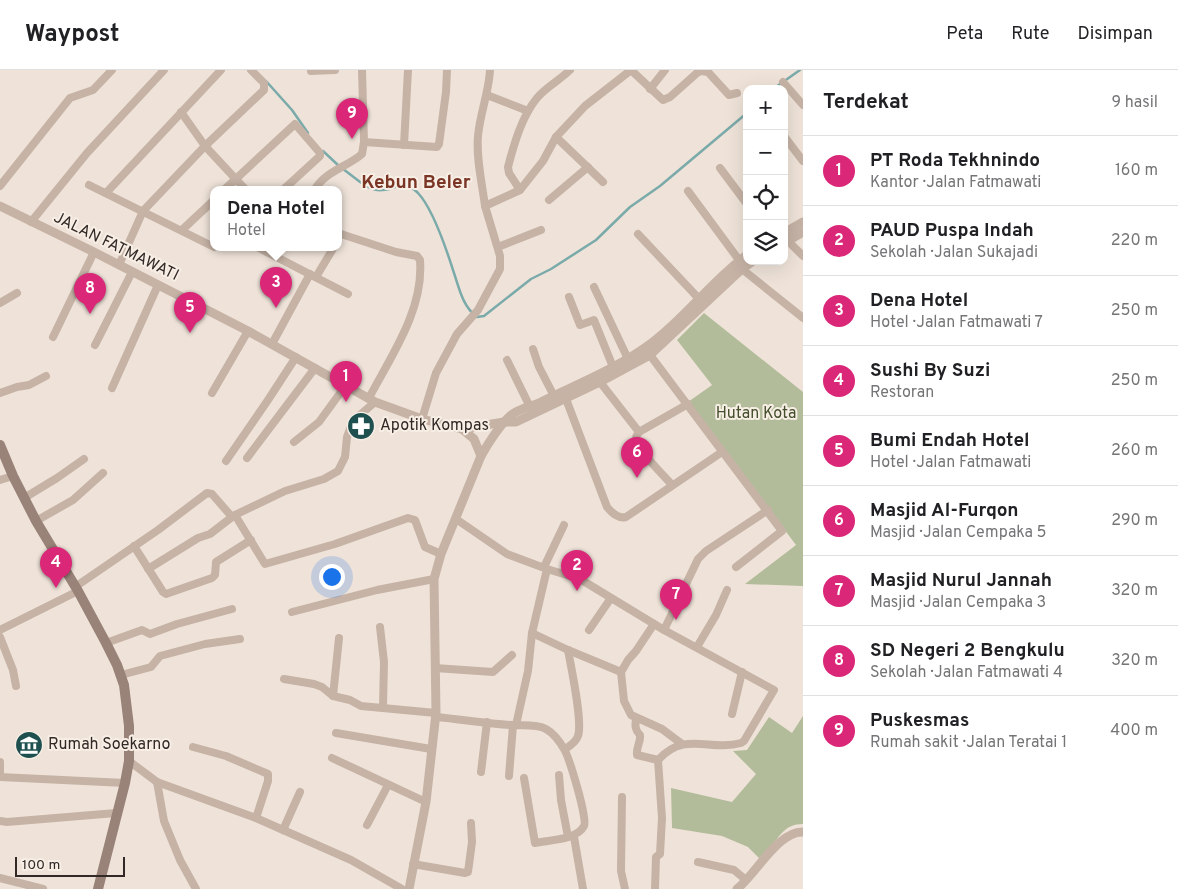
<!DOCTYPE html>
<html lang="id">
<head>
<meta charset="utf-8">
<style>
  :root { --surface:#fff; --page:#f6f6f6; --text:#202124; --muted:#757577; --line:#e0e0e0; --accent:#db2777 }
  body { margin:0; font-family:Overpass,sans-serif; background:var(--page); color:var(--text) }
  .controls { position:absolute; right:15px; top:15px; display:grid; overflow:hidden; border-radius:10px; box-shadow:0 5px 20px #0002 }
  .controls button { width:45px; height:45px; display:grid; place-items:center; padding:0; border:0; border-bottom:1px solid var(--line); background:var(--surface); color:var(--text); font:25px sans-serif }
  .scale { position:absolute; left:15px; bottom:12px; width:110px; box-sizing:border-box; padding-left:5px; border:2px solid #322926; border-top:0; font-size:14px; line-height:18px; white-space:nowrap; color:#322926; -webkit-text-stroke:4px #f7eee5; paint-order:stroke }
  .you { position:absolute; left:331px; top:506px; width:18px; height:18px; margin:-12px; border:4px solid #fff; border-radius:50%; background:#1a73e8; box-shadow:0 0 0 8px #1a73e833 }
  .badge { display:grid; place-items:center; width:32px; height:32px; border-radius:50%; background:var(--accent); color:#fff; font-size:16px; font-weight:700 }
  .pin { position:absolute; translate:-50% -41px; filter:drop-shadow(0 1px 2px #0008) }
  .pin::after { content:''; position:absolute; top:26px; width:18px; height:15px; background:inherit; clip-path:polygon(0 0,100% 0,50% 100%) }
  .popup { position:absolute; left:210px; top:116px; width:132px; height:65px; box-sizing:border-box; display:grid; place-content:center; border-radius:10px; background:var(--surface); filter:drop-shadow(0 1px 4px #0005); font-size:16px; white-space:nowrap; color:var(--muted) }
  .popup b { font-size:19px; color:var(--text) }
  .popup::after { content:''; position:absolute; left:50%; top:100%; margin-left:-10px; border:10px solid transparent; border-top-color:var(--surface) }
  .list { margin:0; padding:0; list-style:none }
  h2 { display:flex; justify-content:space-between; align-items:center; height:65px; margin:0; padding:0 20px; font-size:21px }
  h2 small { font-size:16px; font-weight:400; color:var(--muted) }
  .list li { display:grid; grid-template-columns:32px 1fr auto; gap:15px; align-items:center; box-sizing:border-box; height:70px; padding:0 20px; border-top:1px solid var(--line) }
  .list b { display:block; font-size:19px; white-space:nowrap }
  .list p { margin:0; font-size:16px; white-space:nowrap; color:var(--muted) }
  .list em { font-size:16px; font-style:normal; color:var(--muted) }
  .icon { flex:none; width:28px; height:28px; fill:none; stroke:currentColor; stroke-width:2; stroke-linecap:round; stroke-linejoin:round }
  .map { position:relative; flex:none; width:803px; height:819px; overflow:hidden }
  header { display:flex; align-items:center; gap:30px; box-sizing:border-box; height:70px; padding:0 25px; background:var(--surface); border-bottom:1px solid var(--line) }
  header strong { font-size:24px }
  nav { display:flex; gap:28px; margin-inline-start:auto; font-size:18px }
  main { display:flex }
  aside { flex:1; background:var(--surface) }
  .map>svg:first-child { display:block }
</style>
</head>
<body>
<header>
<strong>Waypost</strong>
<nav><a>Peta</a><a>Rute</a><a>Disimpan</a></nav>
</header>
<main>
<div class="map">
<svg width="803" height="819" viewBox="0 0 803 819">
  <rect width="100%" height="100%" fill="#efe3d9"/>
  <g fill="#b3bc9a">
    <path d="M 704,243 L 803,322 L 803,516 L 745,514 L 796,475 L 688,332 L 712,315 L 677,270 Z"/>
    <path d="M 803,646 L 803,754 C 785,754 781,765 771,776 C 767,780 763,784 759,788 L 748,777 L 722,766 L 672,758 L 671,718 L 732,732 L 756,704 L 733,681 L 747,680 L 769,647 L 792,663 Z"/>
  </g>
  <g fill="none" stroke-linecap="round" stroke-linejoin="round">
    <g stroke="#7aaaa9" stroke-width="2.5">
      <path d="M 266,11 L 292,40 L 308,63"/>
      <path d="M 773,19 L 800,0"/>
      <path d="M 323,81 L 339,96"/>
      <path d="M 343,99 C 369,118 373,128 405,113 C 409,116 414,119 418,123 C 433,139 446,178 453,200 C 459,217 462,236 477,247 L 484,246 L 531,209 L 551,199 L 596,170 L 630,137 L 660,116 L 747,43"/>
    </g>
    <g stroke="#c6b3a6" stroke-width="8">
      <path d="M 311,1 L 335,0"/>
      <path d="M 783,12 L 803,35"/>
      <path d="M 650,19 L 665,0"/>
      <path d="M 487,25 L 528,41"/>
      <path d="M 181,42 L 205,76 L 245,119"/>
      <path d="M 784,66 L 803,91"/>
      <path d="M 364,72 L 437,77 L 439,74 L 446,22 L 447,0"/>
      <path d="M 404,75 L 408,0"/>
      <path d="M 720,98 L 747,134"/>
      <path d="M 603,112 L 556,67 L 585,36 L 631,0 L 663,30 L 670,27 L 697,3 L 701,1 L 708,2 L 729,25 L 737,23"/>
      <path d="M 89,115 L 214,177"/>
      <path d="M 0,116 L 70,28 L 93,20 L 112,0"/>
      <path d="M 225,119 L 295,54 L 320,83 L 320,86 L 284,119"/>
      <path d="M 315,119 C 326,101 347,97 362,84 L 364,72 L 362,0"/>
      <path d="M 520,120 L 509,103 L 508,97 C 514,74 522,46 537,28 C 546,17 560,10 570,0"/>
      <path d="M 688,121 L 739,190"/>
      <path d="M 106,123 L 221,0"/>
      <path d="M 549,130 L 588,97"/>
      <path d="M 485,136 C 482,113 476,88 478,66 C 480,43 489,22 490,0"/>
      <path d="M 31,152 L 87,83 L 164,0"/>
      <path d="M 182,160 L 214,130"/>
      <path d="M 338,163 L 396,182 L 417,186 L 420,190 C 424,240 391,286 369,328"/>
      <path d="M 638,164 L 703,233"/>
      <path d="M 785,168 L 803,186"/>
      <path d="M 257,177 L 348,224"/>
      <path d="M 498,177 L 541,160"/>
      <path d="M 119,195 L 143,141 L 205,76 L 264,20 L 264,13 L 251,0"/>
      <path d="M 742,199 L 803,248"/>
      <path d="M 316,207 L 334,177"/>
      <path d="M 594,217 L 628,289"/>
      <path d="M 569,227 L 580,255 L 594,250 L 613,297"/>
      <path d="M 0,233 L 17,223"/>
      <path d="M 53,267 L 94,182"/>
      <path d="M 272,274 L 310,204"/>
      <path d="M 95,275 L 132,202"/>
      <path d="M 533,279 L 539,297 L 554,326"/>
      <path d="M 650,285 L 782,461 L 736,497"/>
      <path d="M 507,290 L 530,337"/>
      <path d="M 598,307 L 600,312 L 639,362 L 688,334"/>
      <path d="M 112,318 L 158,215"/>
      <path d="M 0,323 L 17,317 L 29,315 L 46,306"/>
      <path d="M 212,323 L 248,261"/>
      <path d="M 566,329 L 607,437 C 612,443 618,449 626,447 L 722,382"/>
      <path d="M 422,349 L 436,303 L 457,264 L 478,240 L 500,199 L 500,186 L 485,136 L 520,120 L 543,91 L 556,67"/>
      <path d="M 639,362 C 637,364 636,366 636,369 C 635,377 666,408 672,415"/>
      <path d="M 294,372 L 319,352 L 346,315"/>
      <path d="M 247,388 L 315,298"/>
      <path d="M 226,391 L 268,330 L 296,287"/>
      <path d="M 0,410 L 13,406"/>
      <path d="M 24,428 L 57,408 L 84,389"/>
      <path d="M 235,445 L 285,421 L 324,409 L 338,401 L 345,387 L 347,367 L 353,351 L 375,332"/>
      <path d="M 456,449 L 507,484 L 547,499 L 580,509 L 664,560 L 774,620 L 744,671 L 741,673 C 710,682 685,660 658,690 L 662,748 L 660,784 L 656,787 L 655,819"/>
      <path d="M 36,451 L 73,430 L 103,403"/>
      <path d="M 134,476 L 163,522 L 166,524 L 212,508 L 215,505 L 216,492 L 251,470"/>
      <path d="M 544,497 L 564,455"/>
      <path d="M 148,499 L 198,468 L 210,464 L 232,447"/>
      <path d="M 75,517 L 158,460 L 207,423 L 212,424 L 232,447 L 235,445 L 265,494 L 335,474 L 408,448 L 415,450 L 425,477 L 441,484"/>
      <path d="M 292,542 L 377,520 L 434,509"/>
      <path d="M 380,557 L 384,592 L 383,637"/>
      <path d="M 0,560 L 78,521"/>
      <path d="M 589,560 L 611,528"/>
      <path d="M 664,560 L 698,489 L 706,481 L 768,440"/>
      <path d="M 532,563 L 568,580 L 621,602 L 624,631 L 631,645 L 662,659 L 682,674"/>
      <path d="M 0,567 L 13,600 L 16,616"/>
      <path d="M 106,573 L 142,560 L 150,564 L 177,554 L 232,539"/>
      <path d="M 697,577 L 716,545 L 727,520"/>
      <path d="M 435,598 L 493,602 L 512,585"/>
      <path d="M 621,602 L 628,590 L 636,581 L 654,554"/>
      <path d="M 121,605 L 151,597 L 160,586 L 205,574 L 240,569"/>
      <path d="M 284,609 L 314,614 L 322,617 L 333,626 L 350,630 L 361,636 L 436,643"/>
      <path d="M 333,626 L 339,568"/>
      <path d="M 732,644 L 742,602"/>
      <path d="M 435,647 C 461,649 487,654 512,655 C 523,656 536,654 546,659 C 553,663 560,672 564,679 C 569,687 588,749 584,756 C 577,770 549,770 535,773 L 524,708"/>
      <path d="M 636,649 C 635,656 635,660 640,665 C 641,672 636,677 637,685 L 658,690"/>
      <path d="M 516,655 L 528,601 L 532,563 L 547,499"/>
      <path d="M 336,663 L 431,679"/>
      <path d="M 193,677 L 226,686 L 268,704 L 268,711 L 256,748"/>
      <path d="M 565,679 C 570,676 576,672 578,666 C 583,652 571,597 568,580"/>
      <path d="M 332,688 L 426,732"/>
      <path d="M 129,691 L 157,712 L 164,751 L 180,790 L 196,819"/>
      <path d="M 0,692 L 0,706"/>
      <path d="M 481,702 L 487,652"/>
      <path d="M 559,705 L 561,730 L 568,767"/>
      <path d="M 509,706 L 513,655"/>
      <path d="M 0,707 L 125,713"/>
      <path d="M 157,712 L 256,748 L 351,790 L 402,819"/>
      <path d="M 622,727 L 621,801 L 625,819"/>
      <path d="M 0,751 L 7,752 L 116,743"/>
      <path d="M 367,755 L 388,715"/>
      <path d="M 283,760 L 300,722"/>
      <path d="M 574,767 L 583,819"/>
      <path d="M 698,792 L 734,800 L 746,810"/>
      <path d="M 413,794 L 465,803 L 468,802 L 472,772 L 471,753"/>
      <path d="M 0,808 L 43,819"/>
    </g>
    <g stroke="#c6b3a6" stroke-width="9">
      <path d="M 0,136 L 94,182 L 248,261 L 375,332 L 422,349 L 462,359 L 474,369 L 481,386 L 441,484 L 434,509 L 436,643 L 426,732 L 409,819"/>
      <path d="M 784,163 L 803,152"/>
      <path d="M 784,173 L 803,162"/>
      <path d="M 462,359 L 504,352 L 516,352 L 600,312 L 650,285 L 742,199 L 753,191"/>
      <path d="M 481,386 C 489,372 498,357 510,346 C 518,339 532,336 541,332 C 577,314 616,299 649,275 C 685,249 711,211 747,185"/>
      <path d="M 737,819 C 756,804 778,761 803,762"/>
    </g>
    <path stroke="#998278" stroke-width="10" d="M 0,375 L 13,406 L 36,451 L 78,521 L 106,573 L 117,595 L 124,615 L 129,656 L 129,691 L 125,713 L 98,819"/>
  </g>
  <defs>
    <g id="pharmacy-disc" transform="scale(1.4375)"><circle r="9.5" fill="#1f5050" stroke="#f7eee5"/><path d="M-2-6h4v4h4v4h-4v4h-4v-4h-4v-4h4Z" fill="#fff"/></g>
    <g id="museum-disc" transform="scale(1.4375)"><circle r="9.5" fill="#1f5050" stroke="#f7eee5"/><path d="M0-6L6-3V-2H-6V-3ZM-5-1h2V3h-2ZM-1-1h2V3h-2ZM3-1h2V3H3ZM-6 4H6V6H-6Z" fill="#fff"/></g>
  </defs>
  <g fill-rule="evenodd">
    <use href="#pharmacy-disc" x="361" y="356"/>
    <use href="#museum-disc" x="29" y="675"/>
  </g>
  <g text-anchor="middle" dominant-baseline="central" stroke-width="4" stroke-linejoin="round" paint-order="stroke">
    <g font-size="16" fill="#322926" stroke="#f7eee5">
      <text transform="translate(116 177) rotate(26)">JALAN FATMAWATI</text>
    </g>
    <g font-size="16" fill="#444f2c" stroke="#f7eee5">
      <text x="756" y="344">Hutan Kota</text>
    </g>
    <g font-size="16" fill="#322926" stroke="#f7eee5" text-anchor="start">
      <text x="380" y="356">Apotik Kompas</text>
      <text x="48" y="675">Rumah Soekarno</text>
    </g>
    <g font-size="19" font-weight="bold" fill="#7b3525" stroke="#f7eee5">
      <text x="416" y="113">Kebun Beler</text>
    </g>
  </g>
</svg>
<div class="controls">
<button>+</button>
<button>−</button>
<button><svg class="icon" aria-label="locate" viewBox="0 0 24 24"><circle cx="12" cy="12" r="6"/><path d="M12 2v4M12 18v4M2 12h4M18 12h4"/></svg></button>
<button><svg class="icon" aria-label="layers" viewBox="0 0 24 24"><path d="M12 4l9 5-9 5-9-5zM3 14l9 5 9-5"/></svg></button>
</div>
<div class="scale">100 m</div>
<div class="you"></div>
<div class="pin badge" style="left:346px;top:332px">1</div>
<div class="pin badge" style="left:577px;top:521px">2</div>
<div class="pin badge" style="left:276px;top:238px">3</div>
<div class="popup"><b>Dena Hotel</b>Hotel</div>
<div class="pin badge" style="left:56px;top:518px">4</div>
<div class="pin badge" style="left:190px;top:263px">5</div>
<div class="pin badge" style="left:637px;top:408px">6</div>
<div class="pin badge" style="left:676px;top:550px">7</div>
<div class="pin badge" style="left:90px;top:244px">8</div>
<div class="pin badge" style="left:352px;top:69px">9</div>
</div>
<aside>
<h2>Terdekat<small>9 hasil</small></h2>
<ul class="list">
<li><span class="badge">1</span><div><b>PT Roda Tekhnindo</b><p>Kantor · Jalan Fatmawati</p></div><em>160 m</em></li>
<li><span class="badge">2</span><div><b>PAUD Puspa Indah</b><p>Sekolah · Jalan Sukajadi</p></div><em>220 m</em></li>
<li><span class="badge">3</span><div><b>Dena Hotel</b><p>Hotel · Jalan Fatmawati 7</p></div><em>250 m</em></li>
<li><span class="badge">4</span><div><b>Sushi By Suzi</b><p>Restoran</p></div><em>250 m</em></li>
<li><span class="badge">5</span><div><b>Bumi Endah Hotel</b><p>Hotel · Jalan Fatmawati</p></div><em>260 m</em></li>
<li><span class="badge">6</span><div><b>Masjid Al-Furqon</b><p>Masjid · Jalan Cempaka 5</p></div><em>290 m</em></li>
<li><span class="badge">7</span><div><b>Masjid Nurul Jannah</b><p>Masjid · Jalan Cempaka 3</p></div><em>320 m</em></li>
<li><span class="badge">8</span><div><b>SD Negeri 2 Bengkulu</b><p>Sekolah · Jalan Fatmawati 4</p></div><em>320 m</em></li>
<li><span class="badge">9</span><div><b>Puskesmas</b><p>Rumah sakit · Jalan Teratai 1</p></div><em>400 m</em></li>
</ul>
</aside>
</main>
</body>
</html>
